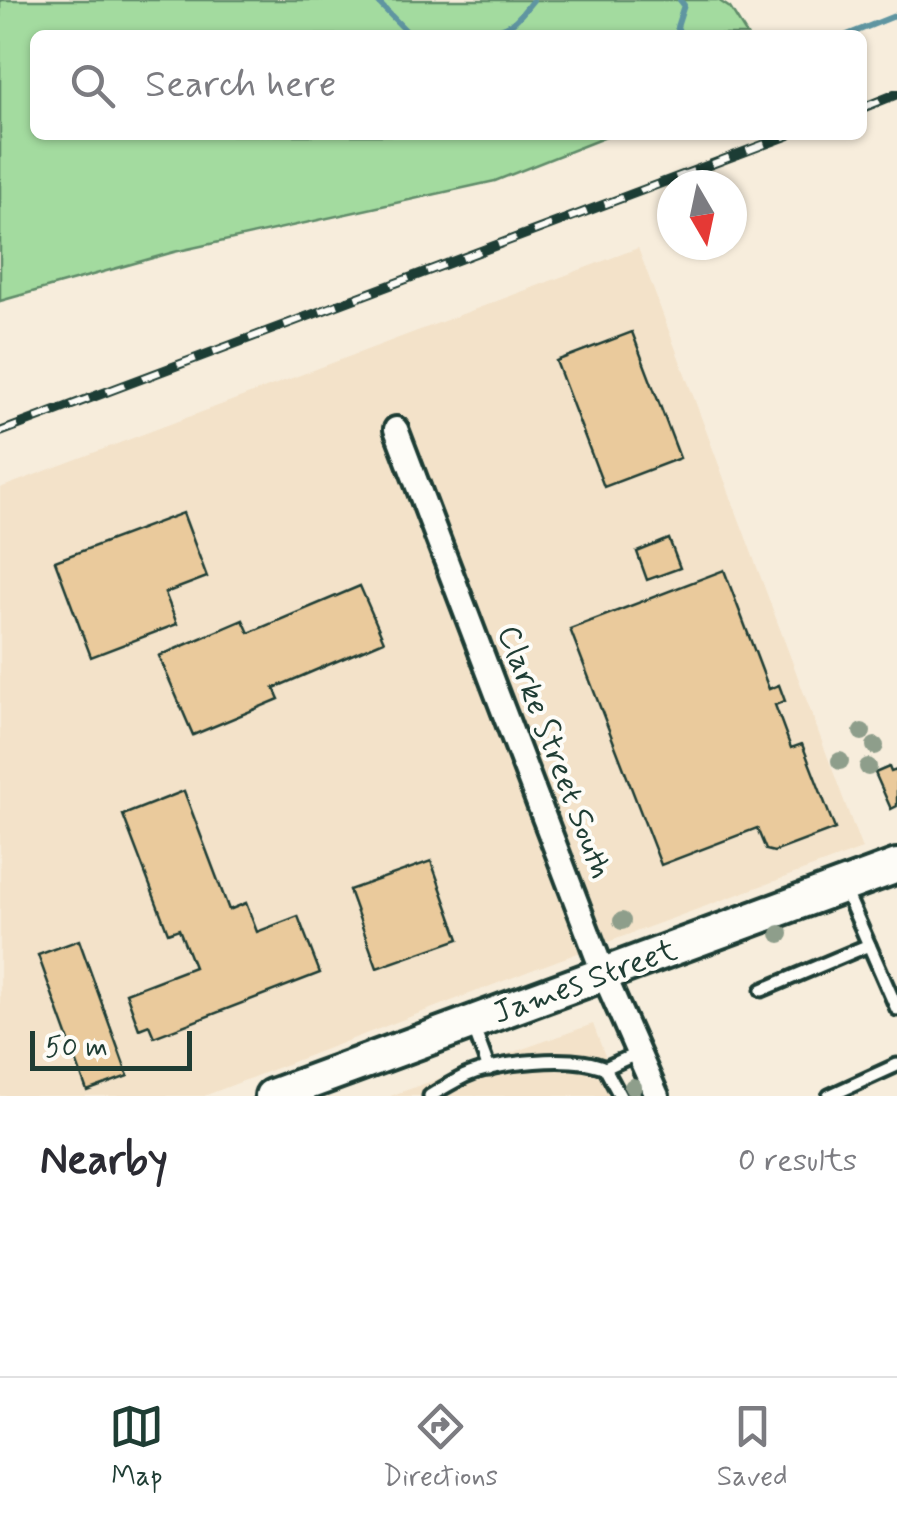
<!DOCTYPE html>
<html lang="en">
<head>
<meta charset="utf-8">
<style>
  :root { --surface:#fff; --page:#f7f7f7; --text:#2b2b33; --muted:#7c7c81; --line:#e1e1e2; --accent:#1f3d34 }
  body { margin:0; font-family:Mynerve,sans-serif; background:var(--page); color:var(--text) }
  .compass { position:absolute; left:657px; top:170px; width:90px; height:90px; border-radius:50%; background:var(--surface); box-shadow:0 2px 8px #0004; rotate:171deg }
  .scale { position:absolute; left:30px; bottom:25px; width:162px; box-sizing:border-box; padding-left:10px; border:5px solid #1f3d34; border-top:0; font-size:28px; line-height:35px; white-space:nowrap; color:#1f3d34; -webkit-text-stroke:8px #fdfcf7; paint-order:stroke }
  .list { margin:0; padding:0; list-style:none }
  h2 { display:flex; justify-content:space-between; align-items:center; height:130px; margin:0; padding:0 40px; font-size:42px }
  h2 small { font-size:32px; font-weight:400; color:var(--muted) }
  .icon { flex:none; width:55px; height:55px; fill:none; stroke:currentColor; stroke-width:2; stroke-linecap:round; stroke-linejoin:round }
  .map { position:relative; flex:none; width:897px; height:1096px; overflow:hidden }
  .search { position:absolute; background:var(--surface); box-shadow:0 2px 8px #0004; left:30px; right:30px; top:30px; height:110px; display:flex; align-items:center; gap:25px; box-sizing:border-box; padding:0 35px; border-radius:15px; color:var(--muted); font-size:38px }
  .sheet { height:280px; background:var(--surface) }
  nav { display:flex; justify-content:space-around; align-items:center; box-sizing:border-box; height:140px; border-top:2px solid var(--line); background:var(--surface); font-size:28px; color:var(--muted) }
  nav a { display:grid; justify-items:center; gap:5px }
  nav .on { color:var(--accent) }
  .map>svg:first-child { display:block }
</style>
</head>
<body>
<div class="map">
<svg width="897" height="1096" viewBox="0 0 897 1096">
  <rect width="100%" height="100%" fill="#f7eddc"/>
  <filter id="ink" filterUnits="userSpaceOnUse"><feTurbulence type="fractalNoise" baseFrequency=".01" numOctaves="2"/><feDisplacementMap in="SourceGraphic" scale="20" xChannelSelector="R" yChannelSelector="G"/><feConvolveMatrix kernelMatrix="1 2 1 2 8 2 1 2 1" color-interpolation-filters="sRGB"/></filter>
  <g filter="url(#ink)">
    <g fill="#f3e2c9">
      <path d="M 638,248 L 862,849 L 537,968 L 204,1096 L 0,1096 L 0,488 Z"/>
      <path d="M 593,1024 L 620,1096 L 390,1096 Z"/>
    </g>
    <path fill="#a3db9f" stroke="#618c6a" stroke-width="2.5" d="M 0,0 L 718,0 L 730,8 L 747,35 L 35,35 L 35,135 L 611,135 L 495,181 L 174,252 L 0,301 Z"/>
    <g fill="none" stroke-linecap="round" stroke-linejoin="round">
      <g stroke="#5e95a1" stroke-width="6">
        <path d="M 376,0 L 410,35"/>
        <path d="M 680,0 L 684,5 L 677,27 L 681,35"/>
        <path d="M 430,35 C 456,30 487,38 511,24 C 519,19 527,7 533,0"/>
        <path d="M 847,35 L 897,15"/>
      </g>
    </g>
    <g fill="#eaca9c" stroke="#1f3d34" stroke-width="2.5">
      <path d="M 632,332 L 680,458 L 604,487 L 556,361 Z"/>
      <path d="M 183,513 L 207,577 L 165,593 L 177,624 L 91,657 L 55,561 Z"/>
      <path d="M 669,539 L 680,568 L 647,580 L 637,552 Z"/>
      <path d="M 724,570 L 769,689 L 779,685 L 785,701 L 775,705 L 791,748 L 802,744 L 835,829 L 774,852 L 766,850 L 757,828 L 661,865 L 570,629 Z"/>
      <path d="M 360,586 L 384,641 L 274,688 L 279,699 L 193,735 L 159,656 L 243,620 L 249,633 Z"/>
      <path d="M 889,767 L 891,772 L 897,770 L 897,806 L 891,809 L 875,773 Z"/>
      <path d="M 184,791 L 229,910 L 246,903 L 257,932 L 298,916 L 320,973 L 154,1037 L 149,1025 L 139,1029 L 126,993 L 194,967 L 179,929 L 168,933 L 123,815 Z"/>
      <path d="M 431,861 L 459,939 L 377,968 L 349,890 Z"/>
      <path d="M 79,940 L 128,1076 L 87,1091 L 38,955 Z"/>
    </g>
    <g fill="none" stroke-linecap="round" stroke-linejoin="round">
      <g stroke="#1f3d34" stroke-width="19">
        <g id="lane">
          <path d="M 845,890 L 897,1009"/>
          <path d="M 762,990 L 869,945"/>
          <path d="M 473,1026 L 489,1069"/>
          <path d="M 605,1068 L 638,1053"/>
          <path d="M 430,1096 C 441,1089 453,1082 465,1076 C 497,1062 572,1054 605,1068 L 620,1096"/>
          <path d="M 829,1096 L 897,1065"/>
        </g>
      </g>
      <g stroke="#1f3d34" stroke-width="30">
        <path id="street" d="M 396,429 L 604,975 L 657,1096"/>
      </g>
      <g stroke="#1f3d34" stroke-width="40">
        <path id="secondary" d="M 272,1096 L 897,866"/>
      </g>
      <use href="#lane" stroke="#fdfcf7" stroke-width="11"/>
      <use href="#street" stroke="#fdfcf7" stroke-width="22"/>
      <use href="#secondary" stroke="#fdfcf7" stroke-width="32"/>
      <g stroke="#1f3d34" stroke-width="10">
        <g id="rail">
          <path d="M 862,108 L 897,94"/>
          <path d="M 0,432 L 789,135"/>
        </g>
      </g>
      <use href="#rail" stroke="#fdfcf7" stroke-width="6" stroke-dasharray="19" stroke-linecap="butt"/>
    </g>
    <g fill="#8e9e8b">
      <circle cx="862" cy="732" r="9"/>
      <circle cx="875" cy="746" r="9"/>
      <circle cx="840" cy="761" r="9"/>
      <circle cx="868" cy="767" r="9"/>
      <circle cx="622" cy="921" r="9"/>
      <circle cx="780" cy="934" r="9"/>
      <circle cx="633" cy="1087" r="9"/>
    </g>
  </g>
  <g text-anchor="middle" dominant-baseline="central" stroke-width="8" stroke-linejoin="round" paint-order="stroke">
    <g font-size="32" fill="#1f3d34" stroke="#fdfcf7">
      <text transform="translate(554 752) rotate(69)">Clarke Street South</text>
      <text transform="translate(585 982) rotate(-20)">James Street</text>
    </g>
  </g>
</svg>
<svg class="compass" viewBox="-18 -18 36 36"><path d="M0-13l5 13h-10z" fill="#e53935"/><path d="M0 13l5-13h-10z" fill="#7c7c81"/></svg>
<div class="scale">50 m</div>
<div class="search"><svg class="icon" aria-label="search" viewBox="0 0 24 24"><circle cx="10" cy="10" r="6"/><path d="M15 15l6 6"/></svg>Search here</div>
</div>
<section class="sheet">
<h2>Nearby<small>0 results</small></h2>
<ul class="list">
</ul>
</section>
<nav>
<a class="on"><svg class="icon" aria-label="map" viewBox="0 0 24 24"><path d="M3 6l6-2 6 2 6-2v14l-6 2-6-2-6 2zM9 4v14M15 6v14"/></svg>Map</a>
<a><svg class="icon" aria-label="directions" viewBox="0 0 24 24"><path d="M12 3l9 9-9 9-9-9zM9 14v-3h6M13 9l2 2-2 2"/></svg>Directions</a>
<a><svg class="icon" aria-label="saved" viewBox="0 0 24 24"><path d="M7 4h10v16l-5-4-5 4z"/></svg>Saved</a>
</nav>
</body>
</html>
